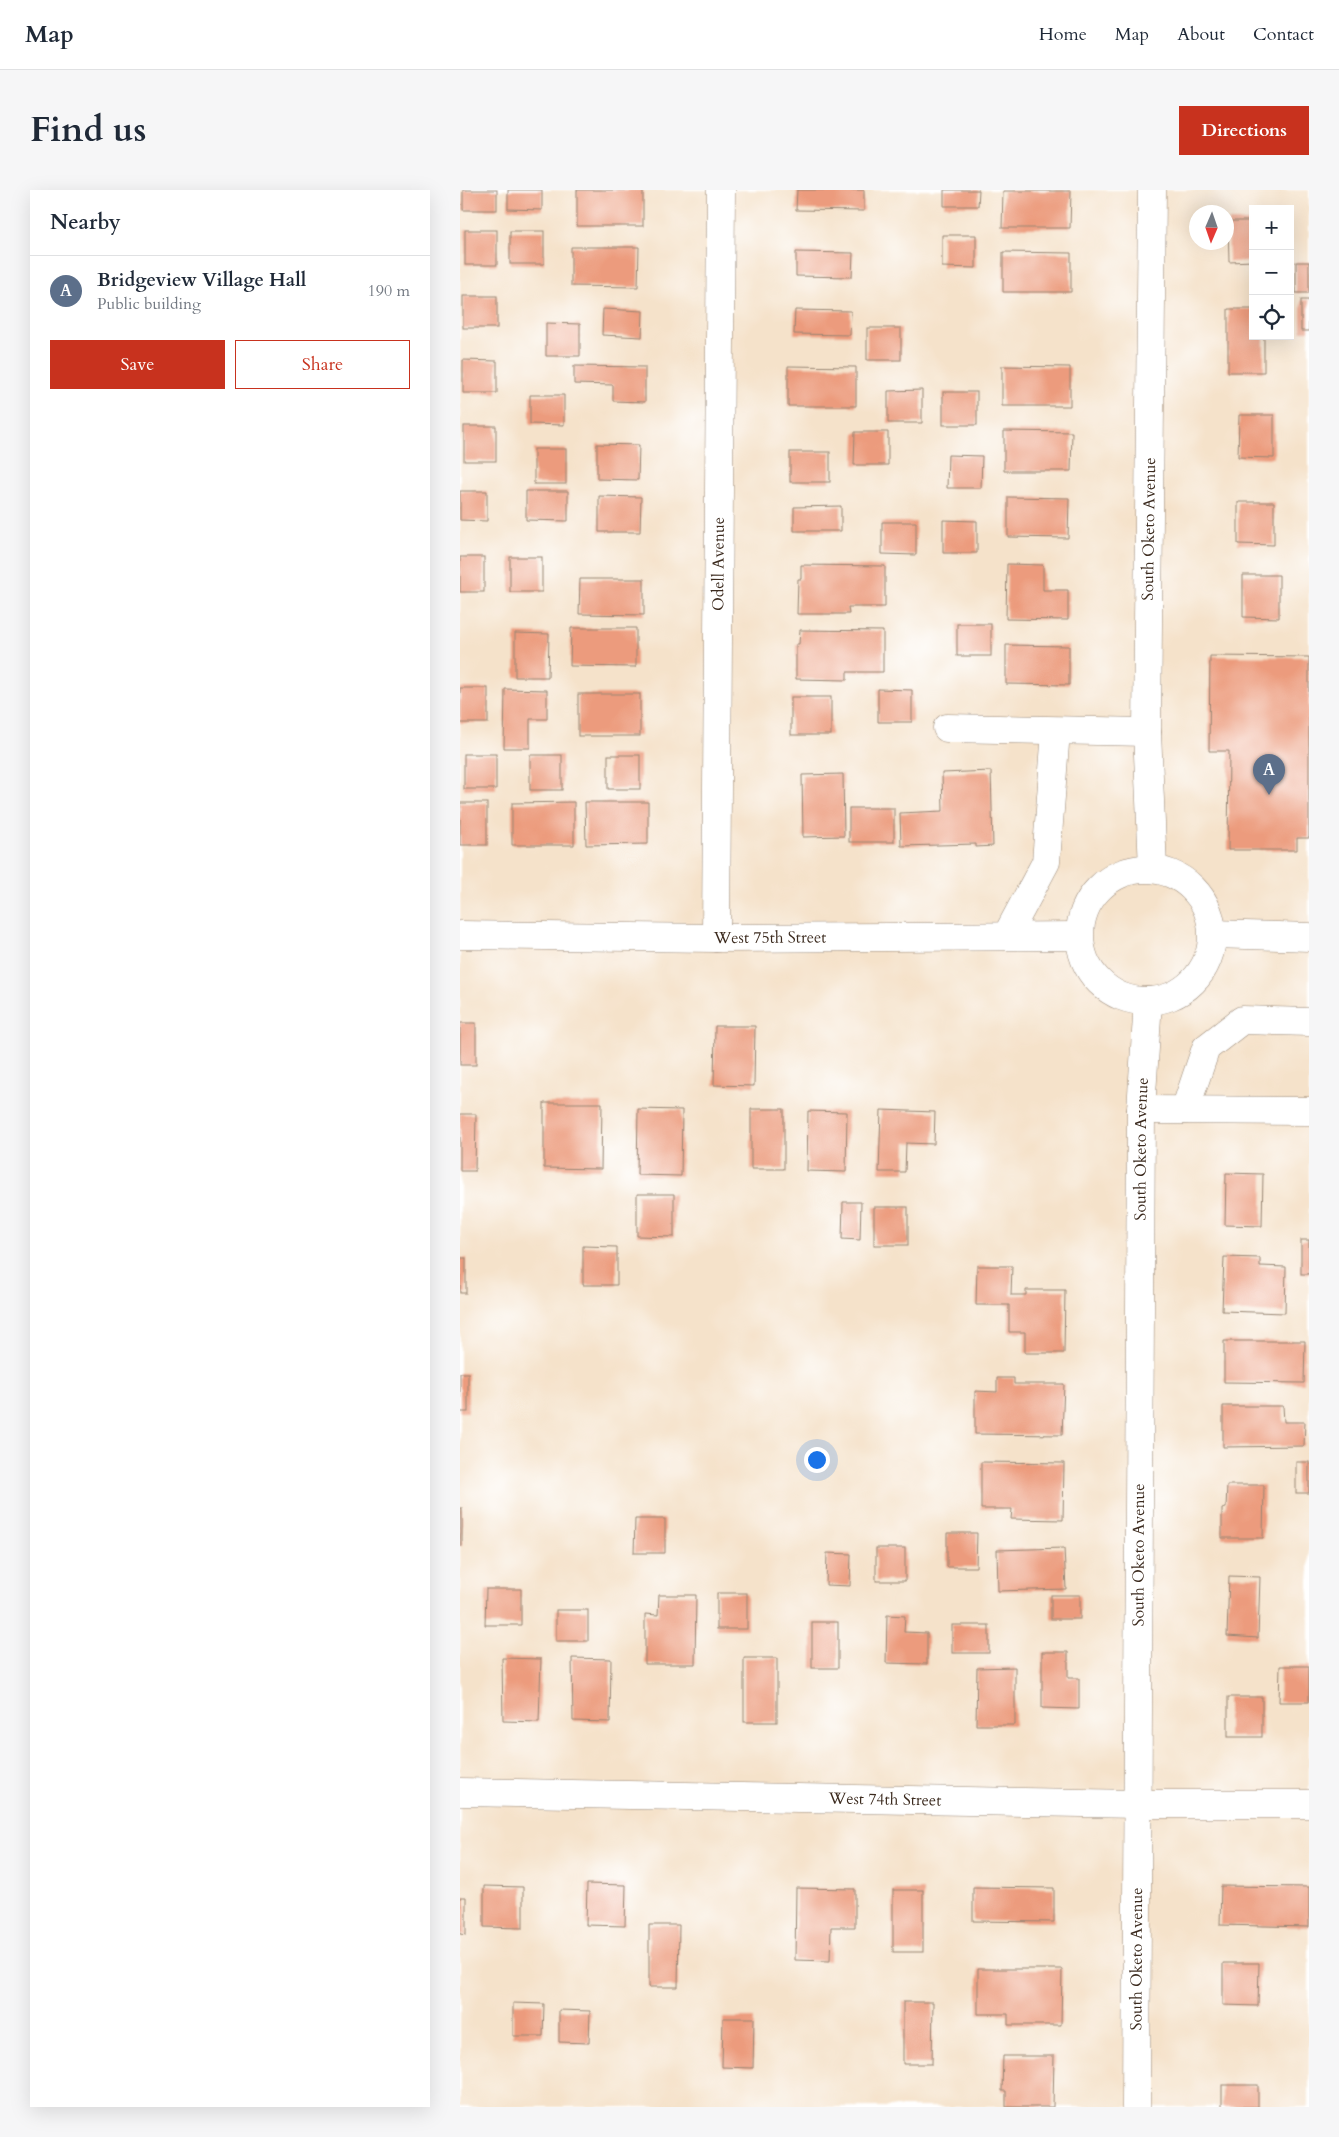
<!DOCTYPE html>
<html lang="en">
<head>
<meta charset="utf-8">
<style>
  :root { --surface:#fff; --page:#f6f6f7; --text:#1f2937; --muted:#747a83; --line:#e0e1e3; --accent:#c8321e }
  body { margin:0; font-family:Cardo,serif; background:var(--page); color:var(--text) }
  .controls { position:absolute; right:15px; top:15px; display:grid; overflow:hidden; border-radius:0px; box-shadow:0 5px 20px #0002 }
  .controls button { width:45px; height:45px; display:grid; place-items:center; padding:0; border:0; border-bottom:1px solid var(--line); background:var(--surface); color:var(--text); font:25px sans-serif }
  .compass { position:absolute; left:729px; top:15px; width:45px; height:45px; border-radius:50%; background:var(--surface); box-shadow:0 5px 20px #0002; rotate:182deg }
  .you { position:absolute; left:356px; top:1269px; width:18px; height:18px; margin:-12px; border:4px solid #fff; border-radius:50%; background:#1a73e8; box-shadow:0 0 0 8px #1a73e833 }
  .badge { display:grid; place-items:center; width:32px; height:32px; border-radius:50%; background:var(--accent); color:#fff; font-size:16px; font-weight:700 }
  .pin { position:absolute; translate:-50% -41px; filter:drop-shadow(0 1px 2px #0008) }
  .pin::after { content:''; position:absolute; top:26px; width:18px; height:15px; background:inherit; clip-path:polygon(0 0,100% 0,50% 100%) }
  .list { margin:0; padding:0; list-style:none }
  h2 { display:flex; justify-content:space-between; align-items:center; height:65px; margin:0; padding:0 20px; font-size:21px }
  h2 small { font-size:16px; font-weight:400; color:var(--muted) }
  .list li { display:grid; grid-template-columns:32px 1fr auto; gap:15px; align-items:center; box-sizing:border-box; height:70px; padding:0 20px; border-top:1px solid var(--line) }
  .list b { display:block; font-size:19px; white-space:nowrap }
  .list p { margin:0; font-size:16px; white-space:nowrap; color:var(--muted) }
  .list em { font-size:16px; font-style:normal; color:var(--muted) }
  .actions { display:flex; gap:10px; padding:15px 20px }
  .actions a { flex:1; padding:11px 0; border:1px solid var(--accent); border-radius:0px; text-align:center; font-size:18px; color:var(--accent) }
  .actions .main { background:var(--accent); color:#fff }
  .icon { flex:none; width:28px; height:28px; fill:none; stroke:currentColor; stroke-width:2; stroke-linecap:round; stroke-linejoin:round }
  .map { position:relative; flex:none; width:849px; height:1917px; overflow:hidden; border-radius:0px }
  header { display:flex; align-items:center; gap:30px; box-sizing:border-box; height:70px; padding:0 25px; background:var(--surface); border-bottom:1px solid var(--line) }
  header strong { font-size:24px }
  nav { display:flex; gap:28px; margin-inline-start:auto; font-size:18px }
  .intro { display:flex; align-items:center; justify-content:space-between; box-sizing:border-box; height:120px; padding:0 30px }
  h1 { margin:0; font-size:35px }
  .button { padding:12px 22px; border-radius:0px; background:var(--accent); color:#fff; font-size:18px; font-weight:700 }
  main { display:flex; gap:30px; padding:0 30px }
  aside { flex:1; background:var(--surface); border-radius:0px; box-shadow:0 5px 20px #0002 }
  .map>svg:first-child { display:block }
</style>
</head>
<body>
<header>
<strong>Map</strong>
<nav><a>Home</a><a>Map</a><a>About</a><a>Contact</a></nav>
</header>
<div class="intro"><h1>Find us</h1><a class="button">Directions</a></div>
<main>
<aside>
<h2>Nearby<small></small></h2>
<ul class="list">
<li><span class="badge" style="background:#5c6f8a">A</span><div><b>Bridgeview Village Hall</b><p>Public building</p></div><em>190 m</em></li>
</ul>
<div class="actions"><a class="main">Save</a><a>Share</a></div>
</aside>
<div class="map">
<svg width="849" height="1917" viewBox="0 0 849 1917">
  <rect width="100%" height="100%" fill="#fff"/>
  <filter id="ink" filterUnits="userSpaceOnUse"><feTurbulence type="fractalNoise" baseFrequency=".02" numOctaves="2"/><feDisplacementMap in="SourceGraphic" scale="10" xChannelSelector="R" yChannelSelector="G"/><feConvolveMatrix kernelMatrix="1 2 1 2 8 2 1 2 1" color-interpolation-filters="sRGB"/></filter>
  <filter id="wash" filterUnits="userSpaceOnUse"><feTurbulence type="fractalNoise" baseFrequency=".0096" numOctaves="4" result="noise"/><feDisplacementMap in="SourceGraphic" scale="20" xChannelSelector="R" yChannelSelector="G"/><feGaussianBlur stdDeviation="1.12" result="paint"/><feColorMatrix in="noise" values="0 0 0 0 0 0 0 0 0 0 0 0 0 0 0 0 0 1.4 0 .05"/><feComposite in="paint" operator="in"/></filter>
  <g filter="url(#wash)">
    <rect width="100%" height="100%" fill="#f5e2ca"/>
    <g id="blocks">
      <g fill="#ec9b7d">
        <rect x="3" y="0" width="34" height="20"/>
        <path d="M 48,0 L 82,0 L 82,20 L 48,19 Z"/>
        <rect x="117" y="0" width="66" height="36"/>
        <path d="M 337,0 L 404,0 L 404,21 L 336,20 Z"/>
        <path d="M 484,0 L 519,0 L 518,16 L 484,16 Z"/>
        <path d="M 543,1 L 611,1 L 610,38 L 542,38 Z"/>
        <path d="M 768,31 L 793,31 L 793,71 L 769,72 Z"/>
        <rect x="5" y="40" width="32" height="35"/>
        <rect x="50" y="41" width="34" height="33"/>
        <path d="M 482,45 L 516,45 L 516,78 L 482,77 Z"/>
        <path d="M 111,57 L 179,57 L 178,97 L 111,96 Z"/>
        <path d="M 336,62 L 393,63 L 392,87 L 336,86 Z"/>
        <path d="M 543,62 L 611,63 L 611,102 L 543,102 Z"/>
        <rect x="836" y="72" width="13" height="31"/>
        <rect x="3" y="106" width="34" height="32"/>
        <rect x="841" y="110" width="8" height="31"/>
        <path d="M 143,119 L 183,121 L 182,147 L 142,145 Z"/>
        <path d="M 768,119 L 793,119 L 793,146 L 804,146 L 804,182 L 768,182 Z"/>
        <path d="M 335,120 L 391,121 L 390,145 L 334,144 Z"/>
        <path d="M 86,133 L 120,134 L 120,166 L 86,166 Z"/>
        <rect x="407" y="138" width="34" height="32"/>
        <path d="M 3,170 L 37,171 L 37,203 L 3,203 Z"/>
        <path d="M 114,176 L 185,177 L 185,212 L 153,211 L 153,195 L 114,194 Z"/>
        <path d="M 328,176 L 396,177 L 396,216 L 328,216 Z"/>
        <path d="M 542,176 L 610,177 L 610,216 L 542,216 Z"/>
        <path d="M 462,200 L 462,233 L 428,233 L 428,201 Z"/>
        <rect x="483" y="202" width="34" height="33"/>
        <path d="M 70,205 L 104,205 L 104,235 L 70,234 Z"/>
        <path d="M 779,225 L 814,225 L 814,268 L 778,267 Z"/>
        <rect x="4" y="236" width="32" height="35"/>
        <path d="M 544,241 L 612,242 L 611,281 L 544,281 Z"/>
        <path d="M 395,242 L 428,242 L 428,275 L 394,275 Z"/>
        <path d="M 137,254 L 179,255 L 178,290 L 137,289 Z"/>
        <rect x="74" y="259" width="32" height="35"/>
        <rect x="330" y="262" width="40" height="30"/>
        <path d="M 488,265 L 522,266 L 521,298 L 487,298 Z"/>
        <path d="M 0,301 L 27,301 L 27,331 L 0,330 Z"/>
        <path d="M 66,301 L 108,301 L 108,331 L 66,330 Z"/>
        <path d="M 139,306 L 181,307 L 180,342 L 139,342 Z"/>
        <path d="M 548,307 L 609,308 L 608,348 L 548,347 Z"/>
        <path d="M 778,312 L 814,312 L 814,355 L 778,354 Z"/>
        <path d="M 381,316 L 381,341 L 334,341 L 334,317 Z"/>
        <path d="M 483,330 L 517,331 L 517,363 L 483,363 Z"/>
        <path d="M 422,332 L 456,332 L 456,365 L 422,364 Z"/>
        <rect x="0" y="367" width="24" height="35"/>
        <rect x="50" y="367" width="32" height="35"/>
        <path d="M 547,374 L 583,375 L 583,400 L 608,400 L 608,430 L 546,429 Z"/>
        <path d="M 341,375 L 425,376 L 425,417 L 388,417 L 389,424 L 337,424 L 338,389 L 341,389 Z"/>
        <path d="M 783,385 L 819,385 L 819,428 L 783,427 Z"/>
        <path d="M 120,389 L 184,389 L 184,425 L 119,424 Z"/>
        <rect x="497" y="434" width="34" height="32"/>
        <path d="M 111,438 L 176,438 L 176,477 L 110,476 Z"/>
        <path d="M 340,440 L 423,441 L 423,482 L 387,482 L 387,490 L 336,489 L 336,454 L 339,454 Z"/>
        <path d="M 55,443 L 89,444 L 88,487 L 55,487 Z"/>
        <path d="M 546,455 L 609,456 L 609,495 L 546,494 Z"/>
        <path d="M 750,466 L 849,467 L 849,648 L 837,648 L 837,660 L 768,660 L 769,561 L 749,561 Z"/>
        <rect x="0" y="498" width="28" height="35"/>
        <path d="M 45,499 L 87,500 L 87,529 L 70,529 L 70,558 L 44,558 Z"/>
        <path d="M 418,499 L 452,500 L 452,532 L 418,532 Z"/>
        <rect x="118" y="504" width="62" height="42"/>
        <rect x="331" y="507" width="40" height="38"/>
        <rect x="4" y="564" width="32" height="35"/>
        <rect x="70" y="565" width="32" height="35"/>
        <rect x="148" y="565" width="32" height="34"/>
        <path d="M 531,581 L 533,656 L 516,657 L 516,654 L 441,656 L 440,623 L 483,621 L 482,583 Z"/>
        <path d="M 383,584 L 384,646 L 343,647 L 342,585 Z"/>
        <path d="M 114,612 L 114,655 L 52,655 L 52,613 Z"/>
        <path d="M 125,612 L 188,612 L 188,654 L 126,655 Z"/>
        <rect x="0" y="613" width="27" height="42"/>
        <rect x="389" y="618" width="45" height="34"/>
        <rect x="0" y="833" width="16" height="42"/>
        <path d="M 255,836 L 295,836 L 294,896 L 254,895 Z"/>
        <path d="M 84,913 L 142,913 L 141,979 L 84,978 Z"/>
        <path d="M 178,919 L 222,920 L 221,986 L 177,985 Z"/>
        <rect x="291" y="919" width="33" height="60"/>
        <path d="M 421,920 L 475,922 L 474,954 L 446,953 L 445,982 L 419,982 Z"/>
        <path d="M 348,921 L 387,922 L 386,982 L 347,981 Z"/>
        <path d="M 0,924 L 16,924 L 15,981 L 0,981 Z"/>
        <path d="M 766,983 L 803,984 L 802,1036 L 765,1035 Z"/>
        <path d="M 177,1004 L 214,1004 L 214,1047 L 177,1046 Z"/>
        <path d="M 383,1012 L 401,1012 L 400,1050 L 382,1049 Z"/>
        <rect x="414" y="1017" width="34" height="38"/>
        <rect x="841" y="1050" width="8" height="34"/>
        <path d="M 123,1056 L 157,1057 L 157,1095 L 123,1095 Z"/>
        <path d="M 764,1067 L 800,1068 L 800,1076 L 826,1077 L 825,1123 L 762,1121 Z"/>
        <rect x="0" y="1068" width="6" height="35"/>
        <path d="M 517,1076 L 552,1076 L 551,1105 L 566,1105 L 566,1100 L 605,1100 L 604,1163 L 565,1163 L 565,1142 L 549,1142 L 549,1115 L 516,1115 Z"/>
        <path d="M 764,1151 L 845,1151 L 844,1193 L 764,1192 Z"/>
        <rect x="0" y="1183" width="8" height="39"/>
        <path d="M 537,1188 L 554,1188 L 554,1194 L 604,1194 L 602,1245 L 515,1244 L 515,1201 L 537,1202 Z"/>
        <path d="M 763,1216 L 823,1216 L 824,1232 L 845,1232 L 844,1256 L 763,1257 Z"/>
        <path d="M 521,1272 L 604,1273 L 603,1330 L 551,1329 L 552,1319 L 521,1319 Z"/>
        <rect x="836" y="1272" width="13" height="31"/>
        <path d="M 767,1295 L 804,1295 L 803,1348 L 762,1348 L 762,1319 L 766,1318 Z"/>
        <rect x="0" y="1318" width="2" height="38"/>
        <path d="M 175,1329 L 205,1329 L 205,1363 L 174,1363 Z"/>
        <path d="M 487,1343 L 517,1343 L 516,1377 L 487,1377 Z"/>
        <rect x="416" y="1358" width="29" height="33"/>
        <path d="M 604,1358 L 606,1399 L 538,1401 L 537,1360 Z"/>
        <path d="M 367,1363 L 391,1364 L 390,1396 L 366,1395 Z"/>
        <path d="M 769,1386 L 800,1387 L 798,1448 L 767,1446 Z"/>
        <path d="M 26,1399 L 61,1399 L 61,1435 L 25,1435 Z"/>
        <rect x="257" y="1403" width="30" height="36"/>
        <path d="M 199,1405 L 236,1405 L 235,1474 L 185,1474 L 185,1424 L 198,1425 Z"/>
        <rect x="591" y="1405" width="29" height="24"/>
        <rect x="96" y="1420" width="32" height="31"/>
        <path d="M 427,1425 L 445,1426 L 444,1442 L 467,1443 L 467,1474 L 426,1473 Z"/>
        <rect x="352" y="1432" width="26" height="46"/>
        <rect x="492" y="1435" width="37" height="28"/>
        <path d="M 582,1462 L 608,1462 L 608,1488 L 619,1488 L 619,1519 L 582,1518 Z"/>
        <path d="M 42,1468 L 81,1469 L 79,1532 L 43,1531 Z"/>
        <path d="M 112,1468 L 151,1469 L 150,1532 L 113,1531 Z"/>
        <rect x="284" y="1468" width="33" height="64"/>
        <path d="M 820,1476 L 849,1476 L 849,1512 L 819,1512 Z"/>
        <path d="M 555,1477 L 555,1535 L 516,1535 L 517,1478 Z"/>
        <rect x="768" y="1507" width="34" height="40"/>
        <path d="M 127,1694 L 166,1695 L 165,1736 L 126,1735 Z"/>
        <path d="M 24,1696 L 63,1697 L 63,1738 L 24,1737 Z"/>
        <path d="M 761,1696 L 849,1697 L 849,1737 L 760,1735 Z"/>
        <path d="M 513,1697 L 594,1698 L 594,1732 L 513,1731 Z"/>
        <path d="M 336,1698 L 395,1699 L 395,1737 L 371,1737 L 370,1771 L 335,1770 Z"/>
        <rect x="433" y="1700" width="30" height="62"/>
        <path d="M 0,1707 L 6,1707 L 6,1745 L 0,1744 Z"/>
        <path d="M 189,1735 L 219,1735 L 218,1797 L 189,1797 Z"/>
        <path d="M 763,1773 L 799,1773 L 798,1816 L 763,1815 Z"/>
        <path d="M 518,1779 L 602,1779 L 601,1835 L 548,1835 L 548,1824 L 518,1824 Z"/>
        <path d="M 443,1812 L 473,1812 L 472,1874 L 443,1874 Z"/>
        <path d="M 53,1813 L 84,1814 L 83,1846 L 53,1846 Z"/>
        <path d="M 99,1820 L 130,1821 L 129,1853 L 99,1852 Z"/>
        <path d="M 263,1828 L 294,1828 L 293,1878 L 262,1877 Z"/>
        <path d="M 543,1866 L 594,1866 L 593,1917 L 546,1917 L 546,1901 L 542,1901 Z"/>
        <rect x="762" y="1895" width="36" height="22"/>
      </g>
    </g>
  </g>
  <g filter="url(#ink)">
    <use href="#blocks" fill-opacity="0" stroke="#988674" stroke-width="1"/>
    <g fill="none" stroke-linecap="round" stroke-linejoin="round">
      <g stroke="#988674" stroke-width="29">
        <g id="minor">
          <path d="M 692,0 L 687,542 L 693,678"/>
          <path d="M 487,538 L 687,542"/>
          <circle cx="686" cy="745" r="66"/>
          <path d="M 753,744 L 849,747"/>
          <path id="s1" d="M 0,745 L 256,748 L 619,746"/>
          <path d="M 547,745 L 586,672 L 596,541"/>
          <path id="s2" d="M 256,748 L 261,0"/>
          <path d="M 681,920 L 849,921"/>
          <path d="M 725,920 L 746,858 L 782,830 L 849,832"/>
          <path id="s3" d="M 0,1602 L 678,1614 L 849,1614"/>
          <path id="s4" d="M 676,1917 L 681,920 L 688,811"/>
        </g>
      </g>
      <use href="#minor" stroke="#fff" stroke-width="28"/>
    </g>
  </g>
  <g text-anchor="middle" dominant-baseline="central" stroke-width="4" stroke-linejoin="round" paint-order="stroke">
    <g font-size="16" fill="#3b2a1e" stroke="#fff">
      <text transform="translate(689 339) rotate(-89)">South Oketo Avenue</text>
      <text stroke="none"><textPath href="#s2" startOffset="374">Odell Avenue</textPath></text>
      <text stroke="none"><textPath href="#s1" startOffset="310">West 75th Street</textPath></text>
      <text stroke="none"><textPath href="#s4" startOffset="958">South Oketo Avenue</textPath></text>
      <text stroke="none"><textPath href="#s4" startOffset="552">South Oketo Avenue</textPath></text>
      <text stroke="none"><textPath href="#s3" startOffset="425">West 74th Street</textPath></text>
      <text stroke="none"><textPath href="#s4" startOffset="148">South Oketo Avenue</textPath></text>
    </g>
  </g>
</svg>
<div class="controls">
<button>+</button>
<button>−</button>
<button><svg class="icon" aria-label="locate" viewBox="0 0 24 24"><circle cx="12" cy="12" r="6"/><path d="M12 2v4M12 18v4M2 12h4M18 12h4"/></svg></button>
</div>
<svg class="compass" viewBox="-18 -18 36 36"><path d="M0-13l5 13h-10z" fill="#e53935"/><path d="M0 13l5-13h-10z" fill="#747a83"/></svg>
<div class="you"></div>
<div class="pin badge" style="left:809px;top:605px;background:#5c6f8a">A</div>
</div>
</main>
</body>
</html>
